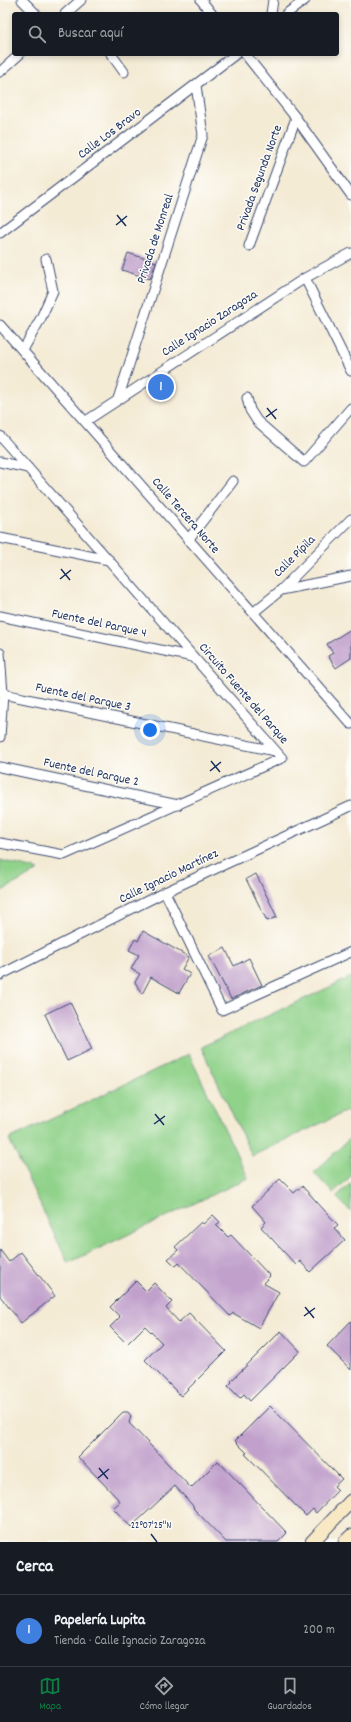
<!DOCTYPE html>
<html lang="es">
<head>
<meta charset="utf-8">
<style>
  :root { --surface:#171b24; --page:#20242c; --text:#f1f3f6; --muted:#9ea1a6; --line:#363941; --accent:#0b8043 }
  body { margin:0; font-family:Dekko,sans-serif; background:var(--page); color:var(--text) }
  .you { position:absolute; left:150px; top:730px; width:14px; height:14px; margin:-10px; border:3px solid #fff; border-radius:50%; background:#1a73e8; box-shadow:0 0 0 6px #1a73e833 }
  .badge { display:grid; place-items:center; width:26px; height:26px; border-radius:50%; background:var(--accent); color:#fff; font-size:13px; font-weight:700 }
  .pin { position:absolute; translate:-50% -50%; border:2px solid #fff; box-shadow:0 1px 4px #0006 }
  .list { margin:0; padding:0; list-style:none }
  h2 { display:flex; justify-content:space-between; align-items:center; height:52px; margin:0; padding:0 16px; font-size:17px }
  h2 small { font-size:13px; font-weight:400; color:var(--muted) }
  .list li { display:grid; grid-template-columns:26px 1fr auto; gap:12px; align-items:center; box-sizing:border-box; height:72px; padding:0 16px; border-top:1px solid var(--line) }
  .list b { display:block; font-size:15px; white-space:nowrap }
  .list p { margin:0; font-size:13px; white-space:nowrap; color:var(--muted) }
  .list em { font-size:13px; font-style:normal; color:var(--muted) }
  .icon { flex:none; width:22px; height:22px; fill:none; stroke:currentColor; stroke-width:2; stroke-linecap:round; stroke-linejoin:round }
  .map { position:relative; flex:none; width:351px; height:1542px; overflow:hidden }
  .search { position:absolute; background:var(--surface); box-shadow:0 2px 6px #0003; left:12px; right:12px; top:12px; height:44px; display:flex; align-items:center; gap:10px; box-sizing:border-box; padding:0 14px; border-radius:4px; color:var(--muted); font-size:15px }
  .sheet { height:124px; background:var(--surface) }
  nav { display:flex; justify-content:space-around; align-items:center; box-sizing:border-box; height:56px; border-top:1px solid var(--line); background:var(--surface); font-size:11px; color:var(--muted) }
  nav a { display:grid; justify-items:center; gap:2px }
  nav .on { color:var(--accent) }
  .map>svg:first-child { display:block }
</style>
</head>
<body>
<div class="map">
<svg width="351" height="1542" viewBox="0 0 351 1542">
  <rect width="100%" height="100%" fill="#fdfcf7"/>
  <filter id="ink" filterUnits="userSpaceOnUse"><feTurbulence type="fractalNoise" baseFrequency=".025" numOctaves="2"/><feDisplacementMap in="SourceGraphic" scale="8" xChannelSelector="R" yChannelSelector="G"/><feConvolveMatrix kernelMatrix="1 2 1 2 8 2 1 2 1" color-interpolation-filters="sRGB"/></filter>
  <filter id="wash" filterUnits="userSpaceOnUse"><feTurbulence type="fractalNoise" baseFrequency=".012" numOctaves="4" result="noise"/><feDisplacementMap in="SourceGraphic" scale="16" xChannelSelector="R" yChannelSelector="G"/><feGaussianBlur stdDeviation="0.9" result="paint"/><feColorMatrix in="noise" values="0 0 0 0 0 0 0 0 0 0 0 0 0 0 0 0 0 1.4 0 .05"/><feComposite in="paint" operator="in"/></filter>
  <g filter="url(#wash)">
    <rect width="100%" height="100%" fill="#f4ebd5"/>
    <g fill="#90d28a" stroke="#568074">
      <path d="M 0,860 L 39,870 L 0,892 Z"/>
      <path d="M 351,977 L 351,1109 L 252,1156 L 201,1047 Z"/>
      <path d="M 189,1054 L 248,1178 L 68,1263 L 9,1139 Z"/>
      <path d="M 350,1138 L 351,1176 L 333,1193 L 314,1173 Z"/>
      <path d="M 351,1183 L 351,1212 L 336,1197 Z"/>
    </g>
    <g id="blocks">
      <g fill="#c1a1cc">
        <path d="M 128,253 L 156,262 L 150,279 L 122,270 Z"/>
        <path d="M 351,629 L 351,658 L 336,668 L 328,656 L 333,653 L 327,644 Z"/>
        <path d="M 256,874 L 277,917 L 267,921 L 246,879 Z"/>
        <path d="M 143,931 L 189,957 L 182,969 L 190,974 L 179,993 L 151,977 L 142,994 L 135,982 L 140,974 L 131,969 L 139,955 L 129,950 L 135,939 L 138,941 Z"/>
        <path d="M 225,948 L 234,966 L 249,958 L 262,985 L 231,999 L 209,956 Z"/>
        <path d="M 70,1002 L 92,1049 L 67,1061 L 45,1014 Z"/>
        <path d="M 280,1179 L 294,1193 L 302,1186 L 338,1225 L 334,1228 L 345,1240 L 310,1272 L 300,1261 L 296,1265 L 261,1227 L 266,1222 L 252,1206 Z"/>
        <path d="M 213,1215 L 220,1222 L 216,1225 L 228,1237 L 231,1235 L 270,1276 L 263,1283 L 279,1292 L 259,1328 L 233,1313 L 230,1316 L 179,1263 L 176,1266 L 168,1259 L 178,1250 L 175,1247 L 201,1222 L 203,1224 Z"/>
        <path d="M 0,1250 L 9,1262 L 21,1252 L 55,1296 L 21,1323 L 0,1296 Z"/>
        <path d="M 136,1281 L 146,1291 L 154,1283 L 172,1302 L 166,1308 L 179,1322 L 189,1313 L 226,1351 L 181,1396 L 145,1360 L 162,1343 L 145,1326 L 127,1344 L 110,1327 L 120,1317 L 110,1307 Z"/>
        <path d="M 351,1321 L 351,1370 L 327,1346 Z"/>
        <path d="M 281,1331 L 300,1351 L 250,1401 L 244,1394 L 240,1398 L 228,1386 L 232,1382 L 231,1381 Z"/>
        <path d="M 270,1406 L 342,1479 L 334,1486 L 338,1490 L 316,1513 L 313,1509 L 306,1516 L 245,1454 L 247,1453 L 235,1441 Z"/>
        <path d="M 123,1412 L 128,1412 L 131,1416 L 129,1423 L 191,1488 L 218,1461 L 287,1533 L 278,1542 L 226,1542 L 193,1508 L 194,1507 L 175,1486 L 131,1527 L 113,1508 L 120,1502 L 119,1500 L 78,1457 Z"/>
      </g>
    </g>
  </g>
  <g filter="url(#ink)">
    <use href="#blocks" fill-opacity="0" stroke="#3c4b70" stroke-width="1"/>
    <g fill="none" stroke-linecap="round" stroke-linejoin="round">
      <g stroke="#3c4b70" stroke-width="11">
        <g id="street">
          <path d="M 22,0 L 36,14"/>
          <path d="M 201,0 L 212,14"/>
          <path d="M 65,14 L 81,0"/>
          <path d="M 271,14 L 273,0"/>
          <path d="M 286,14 L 305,0"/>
          <path d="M 111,54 L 124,72"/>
          <path d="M 245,54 L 296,118 L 351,195"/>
          <path d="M 0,72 L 20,54"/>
          <path d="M 0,233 L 236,54"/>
          <path d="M 249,246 L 296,118"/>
          <path d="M 305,278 L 351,371"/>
          <path d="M 0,325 L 351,724"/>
          <path d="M 23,350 L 41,318 L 53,291 L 46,259"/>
          <path d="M 247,398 L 250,410 L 257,421 L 304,462 L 351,408"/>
          <path d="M 118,399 L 203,135 L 196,85"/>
          <path d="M 86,421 L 305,278 L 351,253"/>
          <path d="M 0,436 L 282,758 L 64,855 L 0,843"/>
          <path d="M 0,462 L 28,468"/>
          <path d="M 0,538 L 109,560"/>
          <path d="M 188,540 L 233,481"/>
          <path d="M 281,590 L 351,576"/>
          <path d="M 254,612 L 281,590 L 351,519"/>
          <path d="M 0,616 L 193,657"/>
          <path d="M 0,653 L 3,694 L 0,737"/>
          <path d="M 3,694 L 275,751"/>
          <path d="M 0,767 L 178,805"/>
          <path d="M 165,892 L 222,1010 L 351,952"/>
          <path d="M 0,975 L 165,892 L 351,806"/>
        </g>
      </g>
      <g stroke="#3c4b70" stroke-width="15">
        <g id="secondary">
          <path d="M 312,1542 L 351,1501"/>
          <path d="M 345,1542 L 351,1536"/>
        </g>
      </g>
      <use href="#street" stroke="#fff" stroke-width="9"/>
      <use href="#secondary" stroke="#f8e8c3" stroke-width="13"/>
    </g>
  </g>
  <path fill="none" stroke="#1b2f5e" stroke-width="1.5" d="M 117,215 L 126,226M 116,225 L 127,216M 267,408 L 276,419M 266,417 L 277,409M 61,569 L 70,580M 60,579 L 71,570M 211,761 L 220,772M 210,771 L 221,762M 155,1114 L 164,1125M 154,1124 L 165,1116M 305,1307 L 314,1318M 304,1316 L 315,1308M 99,1468 L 108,1479M 98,1478 L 109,1469M 151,1534 L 157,1542"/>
  <g text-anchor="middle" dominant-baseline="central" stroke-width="3" stroke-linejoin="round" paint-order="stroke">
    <g font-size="13" fill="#1b2f5e" stroke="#fdfcf7">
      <text transform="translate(110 134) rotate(-37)">Calle Los Bravo</text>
      <text transform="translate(260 178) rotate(-70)">Privada Segunda Norte</text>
      <text transform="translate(156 239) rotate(-72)">Privada de Monreal</text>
      <text transform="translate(210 324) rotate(-33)">Calle Ignacio Zaragoza</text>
      <text transform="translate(185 516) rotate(49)">Calle Tercera Norte</text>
      <text transform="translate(295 557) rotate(-45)">Calle Pípila</text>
      <text transform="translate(99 624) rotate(12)">Fuente del Parque 4</text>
      <text transform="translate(243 694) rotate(49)">Circuito Fuente del Parque</text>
      <text transform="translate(83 698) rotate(12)">Fuente del Parque 3</text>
      <text transform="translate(91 773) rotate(12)">Fuente del Parque 2</text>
      <text transform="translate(169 877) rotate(-26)">Calle Ignacio Martínez</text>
    </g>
  </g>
  <g font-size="10" text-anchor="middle" fill="#1b2f5e" stroke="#fdfcf7" stroke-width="3" stroke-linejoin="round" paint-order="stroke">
    <text x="151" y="1528">22°07'25"N</text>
  </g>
</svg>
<div class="you"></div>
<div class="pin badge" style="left:161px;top:387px;background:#3f7fe0">1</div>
<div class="search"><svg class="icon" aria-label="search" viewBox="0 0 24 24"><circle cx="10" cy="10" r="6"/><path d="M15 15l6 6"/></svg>Buscar aquí</div>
</div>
<section class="sheet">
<h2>Cerca<small></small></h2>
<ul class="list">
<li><span class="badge" style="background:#3f7fe0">1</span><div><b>Papelería Lupita</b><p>Tienda · Calle Ignacio Zaragoza</p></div><em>200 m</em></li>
</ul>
</section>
<nav>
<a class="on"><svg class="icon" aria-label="map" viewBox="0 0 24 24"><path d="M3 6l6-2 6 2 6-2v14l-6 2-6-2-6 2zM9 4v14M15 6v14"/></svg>Mapa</a>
<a><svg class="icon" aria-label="directions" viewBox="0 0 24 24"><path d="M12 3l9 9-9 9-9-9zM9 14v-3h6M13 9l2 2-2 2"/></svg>Cómo llegar</a>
<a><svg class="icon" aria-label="saved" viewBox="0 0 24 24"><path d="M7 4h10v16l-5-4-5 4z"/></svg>Guardados</a>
</nav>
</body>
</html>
